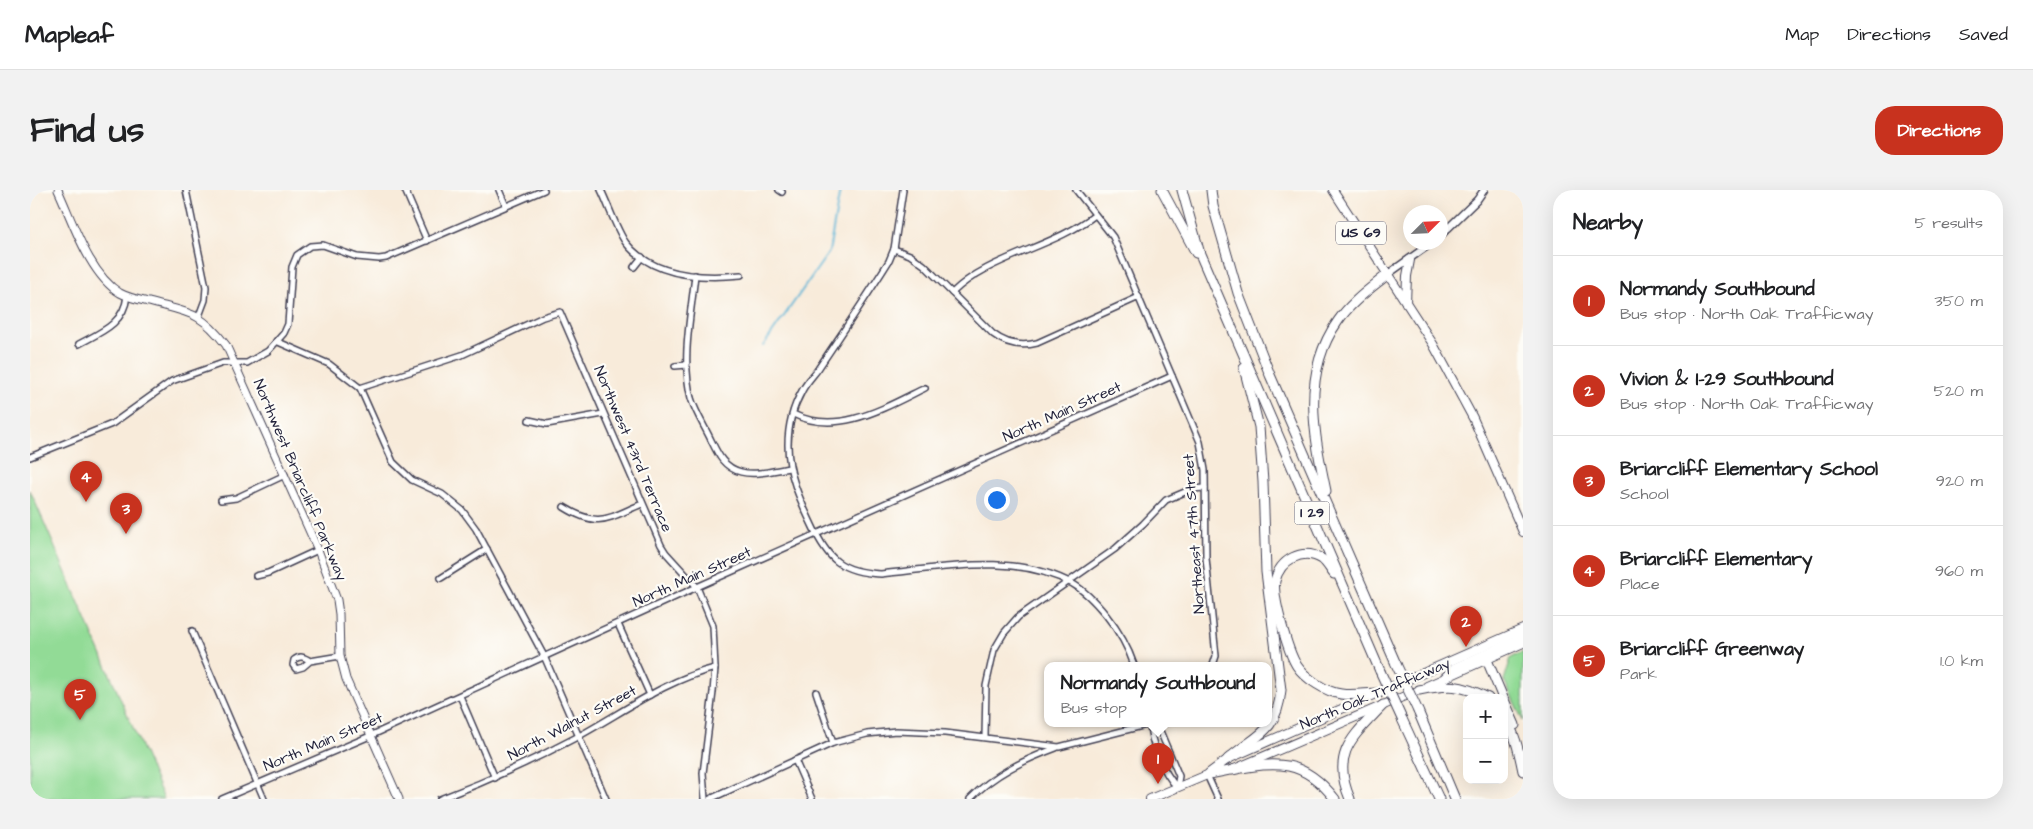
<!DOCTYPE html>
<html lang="en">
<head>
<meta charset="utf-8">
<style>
  :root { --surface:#fff; --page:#f2f2f2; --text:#202124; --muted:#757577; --line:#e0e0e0; --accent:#c8321e }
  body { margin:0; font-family:"Architects Daughter",sans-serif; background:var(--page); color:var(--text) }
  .controls { position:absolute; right:15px; bottom:15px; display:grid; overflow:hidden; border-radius:10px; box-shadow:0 5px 20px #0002 }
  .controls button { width:45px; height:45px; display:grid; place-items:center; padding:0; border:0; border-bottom:1px solid var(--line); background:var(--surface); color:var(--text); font:25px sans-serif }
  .compass { position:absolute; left:1373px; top:15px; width:45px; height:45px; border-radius:50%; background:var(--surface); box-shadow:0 5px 20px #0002; rotate:66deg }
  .you { position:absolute; left:966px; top:309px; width:18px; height:18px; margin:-12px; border:4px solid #fff; border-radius:50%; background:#1a73e8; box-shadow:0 0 0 8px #1a73e833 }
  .badge { display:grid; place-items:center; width:32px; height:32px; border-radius:50%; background:var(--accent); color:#fff; font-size:16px; font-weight:700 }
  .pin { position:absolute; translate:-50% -41px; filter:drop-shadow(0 1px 2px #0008) }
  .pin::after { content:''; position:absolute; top:26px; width:18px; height:15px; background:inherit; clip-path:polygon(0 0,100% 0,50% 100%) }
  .popup { position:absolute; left:1014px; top:472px; width:228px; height:65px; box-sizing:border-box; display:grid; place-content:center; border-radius:10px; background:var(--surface); filter:drop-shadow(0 1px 4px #0005); font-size:16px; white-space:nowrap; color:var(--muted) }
  .popup b { font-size:19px; color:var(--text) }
  .popup::after { content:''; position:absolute; left:50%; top:100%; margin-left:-10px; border:10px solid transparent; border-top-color:var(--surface) }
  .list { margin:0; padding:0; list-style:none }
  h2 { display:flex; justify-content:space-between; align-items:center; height:65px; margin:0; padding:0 20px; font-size:21px }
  h2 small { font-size:16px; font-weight:400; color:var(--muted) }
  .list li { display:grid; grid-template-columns:32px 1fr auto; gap:15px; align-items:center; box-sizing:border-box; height:90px; padding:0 20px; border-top:1px solid var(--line) }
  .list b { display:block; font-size:19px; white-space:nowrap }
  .list p { margin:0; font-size:16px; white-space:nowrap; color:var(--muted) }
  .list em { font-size:16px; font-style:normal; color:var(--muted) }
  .map { position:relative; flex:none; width:1493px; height:609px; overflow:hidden; border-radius:20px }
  header { display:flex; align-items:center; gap:30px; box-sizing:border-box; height:70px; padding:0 25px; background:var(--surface); border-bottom:1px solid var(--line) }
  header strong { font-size:24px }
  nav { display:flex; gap:28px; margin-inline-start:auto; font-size:18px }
  .intro { display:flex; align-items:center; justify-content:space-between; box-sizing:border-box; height:120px; padding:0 30px }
  h1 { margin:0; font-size:35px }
  .button { padding:12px 22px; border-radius:20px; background:var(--accent); color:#fff; font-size:18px; font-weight:700 }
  main { display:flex; gap:30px; padding:0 30px }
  aside { flex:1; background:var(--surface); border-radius:20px; box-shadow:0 5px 20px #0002 }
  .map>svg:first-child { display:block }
</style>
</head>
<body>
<header>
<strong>Mapleaf</strong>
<nav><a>Map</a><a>Directions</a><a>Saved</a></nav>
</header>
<div class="intro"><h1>Find us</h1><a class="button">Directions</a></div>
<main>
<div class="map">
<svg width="1493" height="609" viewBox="0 0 1493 609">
  <rect width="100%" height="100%" fill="#fdfcf7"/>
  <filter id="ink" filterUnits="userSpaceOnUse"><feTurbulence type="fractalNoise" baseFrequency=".02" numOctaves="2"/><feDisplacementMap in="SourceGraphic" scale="10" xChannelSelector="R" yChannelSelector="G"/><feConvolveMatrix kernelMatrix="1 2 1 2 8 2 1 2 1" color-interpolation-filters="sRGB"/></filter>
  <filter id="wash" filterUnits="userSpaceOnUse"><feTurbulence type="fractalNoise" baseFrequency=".0096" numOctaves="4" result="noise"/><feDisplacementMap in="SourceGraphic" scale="20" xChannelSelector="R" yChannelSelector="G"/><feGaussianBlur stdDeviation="1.12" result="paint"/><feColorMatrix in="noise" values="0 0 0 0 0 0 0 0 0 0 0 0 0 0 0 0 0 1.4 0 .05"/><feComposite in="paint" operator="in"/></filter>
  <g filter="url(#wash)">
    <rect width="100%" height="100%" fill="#f8ebda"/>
    <g fill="#92db96" stroke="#5a7e68">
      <path d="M 0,300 L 134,609 L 0,609 Z"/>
      <path d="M 1493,462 L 1493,531 L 1474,490 L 1481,468 Z"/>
    </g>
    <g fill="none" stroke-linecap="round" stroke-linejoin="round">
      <path stroke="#58b4d6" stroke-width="2" d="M 733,156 L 799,62 L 810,0"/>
    </g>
  </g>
  <g filter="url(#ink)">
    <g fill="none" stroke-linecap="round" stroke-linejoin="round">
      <g stroke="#424053" stroke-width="8">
        <g id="minor">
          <path d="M 156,0 L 176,97 L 175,110 L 169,126"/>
          <path d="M 375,0 L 397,51"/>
          <path d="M 469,0 L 476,16"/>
          <path d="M 571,0 C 578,14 587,41 596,53 C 623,87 672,89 711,85"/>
          <path d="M 749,0 L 752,2"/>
          <path d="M 873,0 L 864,59 L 859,71 C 836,108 812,143 788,179 C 783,186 776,193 772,201 C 763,217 758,237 758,255 C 758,284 770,310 782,335 C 798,370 811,382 851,384 C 913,378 985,362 1043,394 C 1055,401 1067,414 1076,425 C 1088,440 1098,457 1104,475"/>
          <path d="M 1046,0 L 1083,47 L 1170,252 L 1175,280 L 1176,368 L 1186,466 L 1183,475"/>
          <path d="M 864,59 L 880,65 L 894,75 L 963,144 C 976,154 991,157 1007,153 L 1109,107"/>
          <path d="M 604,77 L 612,67"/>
          <path d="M 665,85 C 661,125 651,169 661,208 C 665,221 673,234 679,246 C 687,262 692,277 711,282 C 726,286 745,280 760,278"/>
          <path d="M 922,103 C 959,66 1023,58 1065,25"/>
          <path d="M 246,151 L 299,174 L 330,198 L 363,272 L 382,290 L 412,304 L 432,320 L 446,339 L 514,466 L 576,609"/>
          <path d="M 49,154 C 71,142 94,134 97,106"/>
          <path d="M 645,176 L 657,175"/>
          <path d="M 330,198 L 432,165 L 513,127 L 530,122 L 631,355 L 636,363 L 667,397 L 683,436 L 685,478 L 683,502 L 673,583 L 675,609"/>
          <path d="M 763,224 C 808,246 854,218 895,198"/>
          <path d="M 499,230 L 517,234 L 573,224"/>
          <path d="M 0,267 L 82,234 L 142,191 L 193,173 L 217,173 L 238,161 L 254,143 L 258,134 L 262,77 L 267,65 L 280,56 L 293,55 L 327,67 L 349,69 L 356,68 L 514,0"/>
          <path d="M 191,310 L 206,308 L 255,285"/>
          <path d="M 534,317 C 569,339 578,328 612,314"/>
          <path d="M 226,386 L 238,383 L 288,360"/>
          <path d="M 411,388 L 457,359"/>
          <path d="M 588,434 L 620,505"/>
          <path d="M 162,441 L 234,609"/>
          <path d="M 280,471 C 274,467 270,465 264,470 L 263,475 L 266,479 L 273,477 L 280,471 L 310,466"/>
          <path d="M 786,502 L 803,553"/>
          <path d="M 430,506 L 465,588"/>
          <path d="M 1120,533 C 1120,552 1134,584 1147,597"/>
          <path d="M 1120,534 L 1130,541 L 1149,586 L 1147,597"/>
          <path d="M 955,547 L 956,496 L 964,460 L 974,443 L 988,427 L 1085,359 L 1113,334 L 1136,310 L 1162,299 L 1175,298"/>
          <path d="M 765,570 L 782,609"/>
          <path d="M 1177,585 L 1188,609"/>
          <path d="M 192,609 L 340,546 L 667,397 L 1142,186"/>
          <path d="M 410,609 C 458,591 504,570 549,546 C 593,522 636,490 685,478"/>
          <path d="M 680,609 L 803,553 L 837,544 L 866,541 L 915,543 L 1029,557 L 1124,533"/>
          <path d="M 940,609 C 964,584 994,570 1026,558"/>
        </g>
      </g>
      <g stroke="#424053" stroke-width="9">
        <g id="tertiary">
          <path d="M 1410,46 L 1447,10 L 1454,0"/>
          <path d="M 1358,84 L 1403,52"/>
        </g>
      </g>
      <g stroke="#424053" stroke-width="9">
        <path id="secondary" d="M 28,0 C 43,32 59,84 90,103 C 99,108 110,110 119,112 C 159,123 170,121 196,155 L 288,360 L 307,410 L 309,424 L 310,466 L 316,489 L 369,609"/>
      </g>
      <g stroke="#424053" stroke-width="10">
        <g id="primary">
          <path d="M 1303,0 L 1403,154 L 1443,228 L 1493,342"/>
          <path d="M 1376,113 L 1377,86 L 1380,70"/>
          <path d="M 1415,487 L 1424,478 L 1493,447"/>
          <path d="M 1397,496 L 1493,453"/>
          <path d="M 1179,583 L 1198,569 L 1493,439"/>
          <path d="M 1120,609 L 1177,585 L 1202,580 L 1384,502"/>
        </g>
      </g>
      <g stroke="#424053" stroke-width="11">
        <g id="motorway">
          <path d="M 1132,0 L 1166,63"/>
          <path d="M 1152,0 L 1170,64 L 1350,481"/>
          <path d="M 1181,0 L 1183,16 L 1208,103 L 1240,185 L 1366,474"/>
          <path d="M 1296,301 C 1284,244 1271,183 1308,131 C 1321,112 1340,99 1358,84"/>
          <path d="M 1304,384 C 1300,379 1297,373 1292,369 C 1272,357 1250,370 1245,391 C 1242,407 1258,462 1267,476 C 1275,488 1296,502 1311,504 C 1323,506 1337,503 1349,503"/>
          <path d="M 1457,470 L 1473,508"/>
          <path d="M 1389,500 C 1419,494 1430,494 1458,508"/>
          <path d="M 1474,510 L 1485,535"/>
          <path d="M 1388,521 L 1425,609"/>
          <path d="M 1474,526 C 1485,542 1489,562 1493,581"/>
          <path d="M 1372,529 L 1409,609"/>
          <path d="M 1198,569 C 1226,545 1247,543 1251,500 L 1236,382 L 1233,292 L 1229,237 L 1214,178"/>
          <path d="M 1202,580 C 1247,571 1274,569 1305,609"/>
          <path d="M 1320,609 C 1300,562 1324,546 1353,515"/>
        </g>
      </g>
      <use href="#minor" stroke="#fff" stroke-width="5"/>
      <use href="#tertiary" stroke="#fff" stroke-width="6"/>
      <use href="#secondary" stroke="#fff" stroke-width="7"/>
      <use href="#primary" stroke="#fff" stroke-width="8"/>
      <use href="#motorway" stroke="#fff" stroke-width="9"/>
      <g stroke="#424053" stroke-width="11" stroke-linecap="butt">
        <g id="motorway-bridge">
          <path d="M 1366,474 L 1388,521"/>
          <path d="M 1350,481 L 1372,529"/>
        </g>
      </g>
      <use href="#motorway-bridge" stroke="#fff" stroke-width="9"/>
    </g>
  </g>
  <g text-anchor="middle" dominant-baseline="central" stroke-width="4.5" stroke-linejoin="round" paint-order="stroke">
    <g fill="#fdfcf7" stroke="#646373" stroke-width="1">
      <rect x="1306" y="31.5" width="50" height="23" rx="4"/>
      <rect x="1264.5" y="311.5" width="35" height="23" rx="4"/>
    </g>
    <g font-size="14" font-weight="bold" fill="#22223b">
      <text x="1331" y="43">US 69</text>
      <text x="1282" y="323">I 29</text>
    </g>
    <g font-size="15" fill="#22223b" stroke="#fdfcf7">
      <text transform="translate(1032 222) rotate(-24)">North Main Street</text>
      <text transform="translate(603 259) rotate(67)">Northwest 43rd Terrace</text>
      <text transform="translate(270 290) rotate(67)">Northwest Briarcliff Parkway</text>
      <text transform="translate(1164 344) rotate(-94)">Northeast 47th Street</text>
      <text transform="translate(662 387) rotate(-24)">North Main Street</text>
      <text transform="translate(1345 504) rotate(-23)">North Oak Trafficway</text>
      <text transform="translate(542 533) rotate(-28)">North Walnut Street</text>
      <text transform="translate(293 552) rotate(-23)">North Main Street</text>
    </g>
  </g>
</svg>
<div class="controls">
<button>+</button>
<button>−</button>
</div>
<svg class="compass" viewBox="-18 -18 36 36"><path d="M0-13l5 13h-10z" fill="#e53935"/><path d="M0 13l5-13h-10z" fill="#757577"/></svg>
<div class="you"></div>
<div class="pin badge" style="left:1128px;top:594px">1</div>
<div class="popup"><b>Normandy Southbound</b>Bus stop</div>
<div class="pin badge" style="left:1436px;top:457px">2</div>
<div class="pin badge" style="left:96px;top:344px">3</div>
<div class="pin badge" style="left:56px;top:312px">4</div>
<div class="pin badge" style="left:50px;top:530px">5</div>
</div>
<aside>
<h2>Nearby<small>5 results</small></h2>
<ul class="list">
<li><span class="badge">1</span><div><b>Normandy Southbound</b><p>Bus stop · North Oak Trafficway</p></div><em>350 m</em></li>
<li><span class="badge">2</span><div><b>Vivion &amp; I-29 Southbound</b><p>Bus stop · North Oak Trafficway</p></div><em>520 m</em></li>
<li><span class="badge">3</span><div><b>Briarcliff Elementary School</b><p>School</p></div><em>920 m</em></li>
<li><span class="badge">4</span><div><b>Briarcliff Elementary</b><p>Place</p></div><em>960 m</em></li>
<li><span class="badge">5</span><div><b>Briarcliff Greenway</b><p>Park</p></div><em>1.0 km</em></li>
</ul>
</aside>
</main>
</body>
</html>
